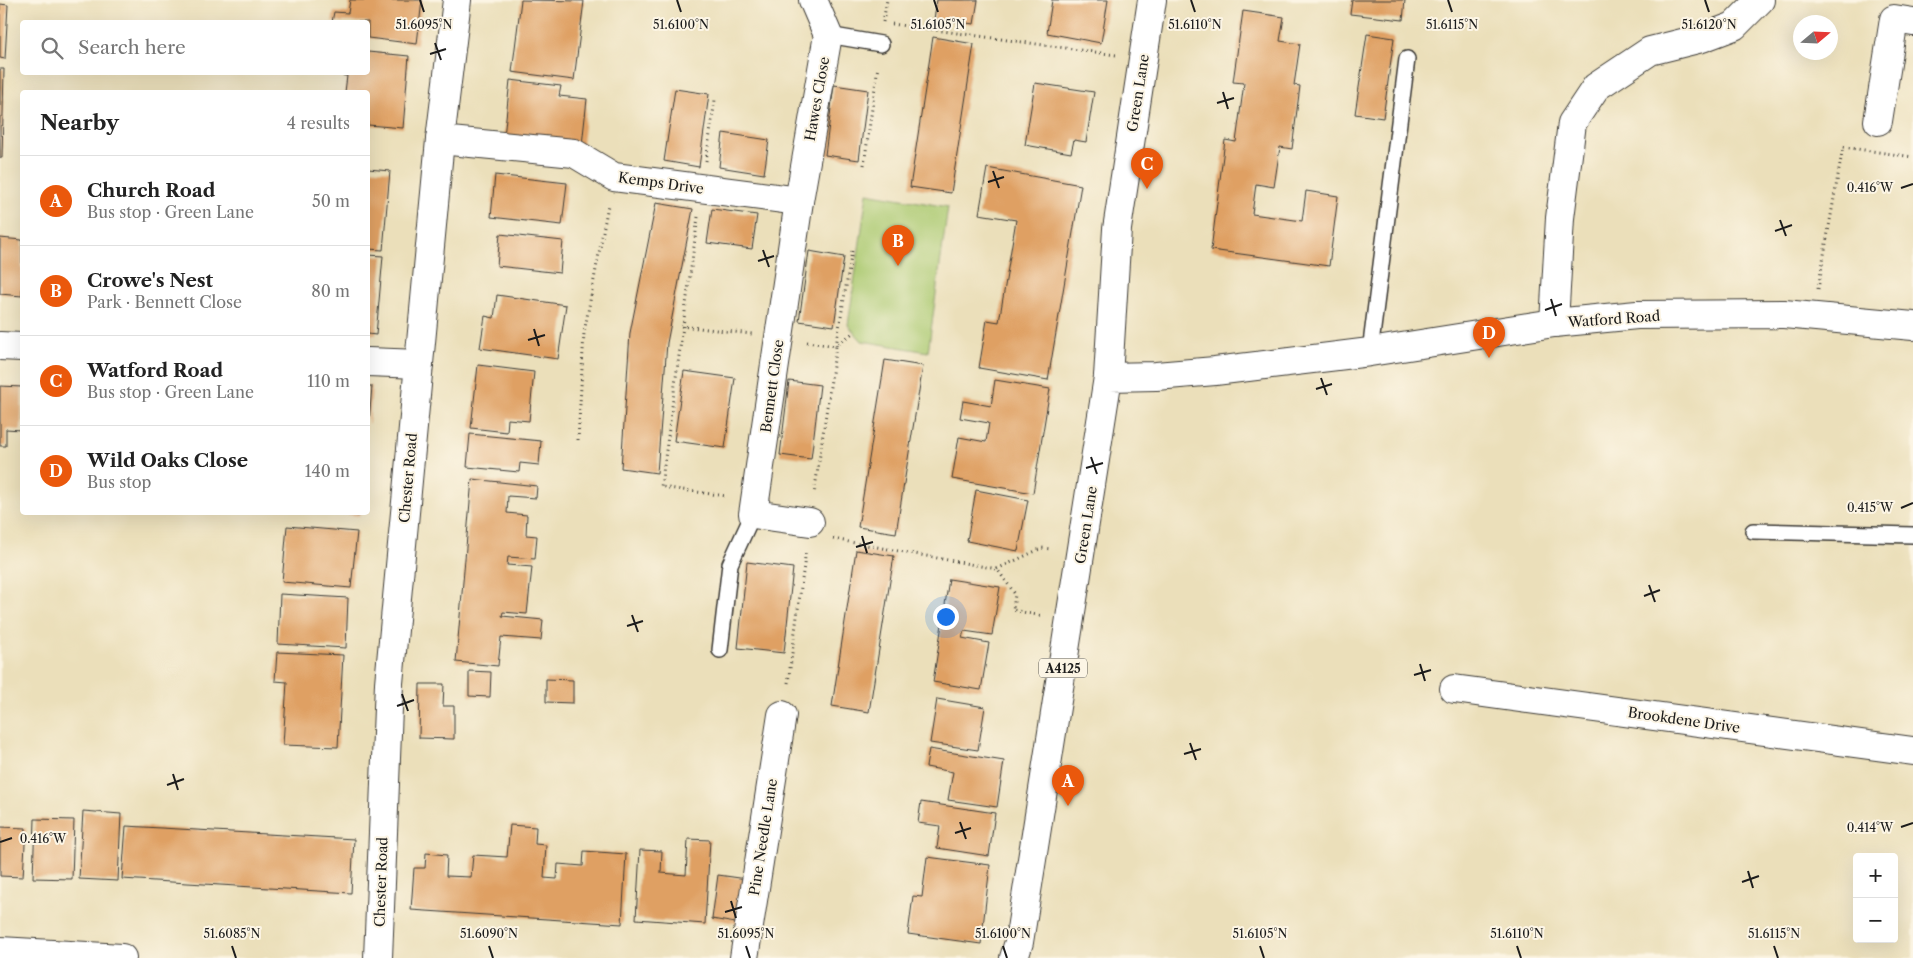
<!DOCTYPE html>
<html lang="en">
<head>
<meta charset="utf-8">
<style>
  :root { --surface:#fff; --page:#f2f2f2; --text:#222; --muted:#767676; --line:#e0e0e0; --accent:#ea580c }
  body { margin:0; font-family:"Libre Caslon Text",serif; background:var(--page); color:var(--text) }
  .controls { position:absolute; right:15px; bottom:15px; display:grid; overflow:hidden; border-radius:5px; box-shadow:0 5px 20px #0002 }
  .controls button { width:45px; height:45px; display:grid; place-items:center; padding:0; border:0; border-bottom:1px solid var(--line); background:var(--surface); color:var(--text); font:25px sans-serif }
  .compass { position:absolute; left:1793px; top:15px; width:45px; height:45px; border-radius:50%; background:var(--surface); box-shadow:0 5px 20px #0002; rotate:71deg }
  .you { position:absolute; left:945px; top:616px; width:18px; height:18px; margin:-12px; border:4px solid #fff; border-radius:50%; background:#1a73e8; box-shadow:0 0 0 8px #1a73e833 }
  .badge { display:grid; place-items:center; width:32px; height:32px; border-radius:50%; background:var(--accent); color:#fff; font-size:16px; font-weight:700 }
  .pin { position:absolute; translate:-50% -41px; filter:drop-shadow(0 1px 2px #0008) }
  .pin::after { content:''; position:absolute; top:26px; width:18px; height:15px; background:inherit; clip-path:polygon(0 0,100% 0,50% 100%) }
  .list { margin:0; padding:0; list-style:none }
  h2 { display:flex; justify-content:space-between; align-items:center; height:65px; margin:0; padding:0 20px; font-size:21px }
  h2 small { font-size:16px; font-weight:400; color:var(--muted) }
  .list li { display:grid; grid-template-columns:32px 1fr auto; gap:15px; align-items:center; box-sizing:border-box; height:90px; padding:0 20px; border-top:1px solid var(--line) }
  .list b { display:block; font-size:19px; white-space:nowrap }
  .list p { margin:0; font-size:16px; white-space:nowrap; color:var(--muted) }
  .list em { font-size:16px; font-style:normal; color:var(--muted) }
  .icon { flex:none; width:28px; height:28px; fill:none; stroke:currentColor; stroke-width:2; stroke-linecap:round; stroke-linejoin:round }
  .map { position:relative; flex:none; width:1913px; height:958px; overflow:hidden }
  .search { position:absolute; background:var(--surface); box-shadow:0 5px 20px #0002; left:20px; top:20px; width:350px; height:55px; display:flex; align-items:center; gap:12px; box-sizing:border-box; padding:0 18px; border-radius:5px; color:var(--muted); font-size:19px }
  .panel { position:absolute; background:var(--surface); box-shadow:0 5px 20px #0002; left:20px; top:90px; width:350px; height:425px; border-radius:5px }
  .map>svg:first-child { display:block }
</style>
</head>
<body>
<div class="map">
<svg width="1913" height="958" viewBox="0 0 1913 958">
  <rect width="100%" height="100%" fill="#fcf5e5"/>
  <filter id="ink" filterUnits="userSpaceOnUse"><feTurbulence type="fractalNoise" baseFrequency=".02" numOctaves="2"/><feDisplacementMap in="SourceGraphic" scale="10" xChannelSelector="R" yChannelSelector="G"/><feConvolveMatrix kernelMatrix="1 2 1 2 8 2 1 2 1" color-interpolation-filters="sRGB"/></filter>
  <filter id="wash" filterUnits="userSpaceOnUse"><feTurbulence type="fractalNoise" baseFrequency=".0096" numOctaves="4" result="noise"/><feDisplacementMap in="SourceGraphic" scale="20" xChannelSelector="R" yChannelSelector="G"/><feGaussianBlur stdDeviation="1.12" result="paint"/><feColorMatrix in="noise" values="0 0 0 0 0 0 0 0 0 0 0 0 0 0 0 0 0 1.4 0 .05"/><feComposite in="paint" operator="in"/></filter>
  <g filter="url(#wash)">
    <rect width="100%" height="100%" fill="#ebdfba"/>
    <path fill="#aac970" stroke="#637246" d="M 867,193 L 948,207 L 928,352 L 862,341 L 848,325 Z"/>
    <g id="blocks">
      <g fill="#dfa064">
        <path d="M 350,0 L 422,0 L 417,44 L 368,38 L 368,22 L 332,22 L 334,12 L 348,13 Z"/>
        <path d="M 521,0 L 584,1 L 574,80 L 512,72 Z"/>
        <path d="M 937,0 L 978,0 L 974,24 L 934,19 Z"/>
        <path d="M 1052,0 L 1108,0 L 1101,43 L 1047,33 Z"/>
        <path d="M 1352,0 L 1405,0 L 1403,20 L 1350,14 Z"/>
        <path d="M 0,4 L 8,5 L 5,59 L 0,58 Z"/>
        <path d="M 1243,11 L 1284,17 L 1280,41 L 1300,44 L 1294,85 L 1300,86 L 1292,149 L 1280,147 L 1274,187 L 1256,184 L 1252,214 L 1302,221 L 1306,191 L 1338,196 L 1329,266 L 1211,250 L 1225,140 L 1236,142 L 1244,83 L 1233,82 Z"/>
        <path d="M 1367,34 L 1394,38 L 1383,118 L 1355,114 Z"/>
        <path d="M 933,37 L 974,44 L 951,193 L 910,187 Z"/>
        <path d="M 368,52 L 409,56 L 403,128 L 368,125 L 368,92 L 345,92 L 347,76 L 326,74 L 368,72 Z"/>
        <path d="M 0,69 L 4,69 L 2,158 L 0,158 Z"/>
        <path d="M 510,80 L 561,86 L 559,96 L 587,99 L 582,145 L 504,137 Z"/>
        <path d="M 1035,83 L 1094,92 L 1086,142 L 1074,140 L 1071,153 L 1025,145 Z"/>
        <path d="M 834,85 L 868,90 L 859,160 L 825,155 Z"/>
        <path d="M 675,89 L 709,94 L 699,167 L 664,161 Z"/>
        <path d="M 723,133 L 769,140 L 764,174 L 719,167 Z"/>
        <path d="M 987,168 L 1081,185 L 1048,380 L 979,368 L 987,320 L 999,322 L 1016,220 L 979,214 Z"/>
        <path d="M 368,169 L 390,171 L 383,250 L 368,249 Z"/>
        <path d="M 495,175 L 567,183 L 562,225 L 491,217 Z"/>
        <path d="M 656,203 L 693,209 L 667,343 L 657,473 L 621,468 L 630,333 Z"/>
        <path d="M 712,209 L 757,215 L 752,249 L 707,243 Z"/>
        <path d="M 500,234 L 563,241 L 560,273 L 497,266 Z"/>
        <path d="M 0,238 L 22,240 L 22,296 L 0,294 Z"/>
        <path d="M 809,251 L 844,257 L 834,326 L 799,321 Z"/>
        <path d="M 368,255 L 383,256 L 376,335 L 368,334 Z"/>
        <path d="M 497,295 L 566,305 L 558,359 L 480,348 L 485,316 L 494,318 Z"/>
        <path d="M 885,360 L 923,366 L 896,533 L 858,527 Z"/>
        <path d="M 478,365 L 534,372 L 529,421 L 508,419 L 507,432 L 471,428 Z"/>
        <path d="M 684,371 L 735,378 L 725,448 L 674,441 Z"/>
        <path d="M 995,380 L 1050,389 L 1033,493 L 952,479 L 959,437 L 986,442 L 989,423 L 960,418 L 963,401 L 991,406 Z"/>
        <path d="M 789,381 L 820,385 L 811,459 L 780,455 Z"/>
        <path d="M 0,386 L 22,387 L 21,430 L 6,429 L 6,446 L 0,446 Z"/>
        <path d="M 368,386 L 372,386 L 369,423 L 368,423 Z"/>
        <path d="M 470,434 L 541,441 L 539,465 L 520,463 L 519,472 L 467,467 Z"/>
        <path d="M 472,479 L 537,486 L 536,498 L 508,496 L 507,513 L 527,515 L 526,535 L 537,536 L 535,559 L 508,557 L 507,565 L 532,567 L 527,614 L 503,612 L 502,616 L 543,620 L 541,640 L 501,637 L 498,666 L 456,662 Z"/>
        <path d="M 976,490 L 1028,500 L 1018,551 L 967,541 Z"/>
        <path d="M 332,512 L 360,512 L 359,516 Z"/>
        <path d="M 287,526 L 357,532 L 351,588 L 282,582 Z"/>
        <path d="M 856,550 L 894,556 L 869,712 L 832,706 Z"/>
        <path d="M 747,562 L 793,568 L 784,653 L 738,648 Z"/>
        <path d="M 949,579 L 1000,587 L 992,635 L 964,631 L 962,638 L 989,643 L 981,690 L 933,682 Z"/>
        <path d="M 280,594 L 348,598 L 346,648 L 278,644 Z"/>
        <path d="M 277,652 L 343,655 L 338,747 L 283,745 L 287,682 L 275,681 Z"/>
        <path d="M 469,671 L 491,672 L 490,697 L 469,696 Z"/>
        <path d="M 546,679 L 573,680 L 573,703 L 546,702 Z"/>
        <path d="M 420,684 L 444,684 L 443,706 L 454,706 L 454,739 L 419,738 Z"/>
        <path d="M 937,699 L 985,707 L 978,750 L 930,743 Z"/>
        <path d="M 929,749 L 1004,761 L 997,807 L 948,800 L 953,772 L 926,767 Z"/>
        <path d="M 921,802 L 995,813 L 989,856 L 937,848 L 940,826 L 918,823 Z"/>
        <path d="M 83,811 L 121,814 L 118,881 L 79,879 Z"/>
        <path d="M 35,819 L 74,820 L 72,879 L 33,878 Z"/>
        <path d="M 510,825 L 536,827 L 535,844 L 546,845 L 544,878 L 557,879 L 558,864 L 583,866 L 584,851 L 626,854 L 622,924 L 411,910 L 414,868 L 425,868 L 426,853 L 447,855 L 446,876 L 471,877 L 473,855 L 507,857 Z"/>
        <path d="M 126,826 L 354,839 L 351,893 L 122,879 Z"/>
        <path d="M 0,827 L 26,828 L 23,877 L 0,876 Z"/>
        <path d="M 688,839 L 710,840 L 705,924 L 636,919 L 640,850 L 662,851 L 661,873 L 686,875 Z"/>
        <path d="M 927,857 L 990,865 L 981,944 L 908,934 L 913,896 L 922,897 Z"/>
        <path d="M 718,875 L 747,879 L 741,924 L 712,919 Z"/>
      </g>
    </g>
  </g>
  <g filter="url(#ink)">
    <use href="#blocks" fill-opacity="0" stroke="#3b3934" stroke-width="1"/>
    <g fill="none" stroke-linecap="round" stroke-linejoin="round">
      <g stroke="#3b3934" stroke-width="18">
        <g id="lane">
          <path d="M 828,35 L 881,44"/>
          <path d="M 1370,352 L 1407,59"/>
          <path d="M 1753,531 L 1913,535"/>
          <path d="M 720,650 L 730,564 L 753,514"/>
        </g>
      </g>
      <g stroke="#3b3934" stroke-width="30">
        <g id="street">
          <path d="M 1878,121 L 1894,19 L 1913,22"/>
          <path d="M 440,140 L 574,153 L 614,177 L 799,201"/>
          <path d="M 1554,323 L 1560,218 L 1572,123 L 1596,87 L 1650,51 L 1702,38 L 1734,26 L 1760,0"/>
          <path d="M 0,346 L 22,347"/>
          <path d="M 368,362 L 419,364"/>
          <path d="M 810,522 L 753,514 L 799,201 L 828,35 L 813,0"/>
          <path d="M 1454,689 L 1913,751"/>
          <path d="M 378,958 L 389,683 L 440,140 L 457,0"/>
          <path d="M 744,958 L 782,715"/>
        </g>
      </g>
      <g stroke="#3b3934" stroke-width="30">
        <path id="secondary" d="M 1108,377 L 1117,229 L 1152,0"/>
      </g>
      <g stroke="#3b3934" stroke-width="30">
        <g id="primary">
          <path d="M 0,951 L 122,958"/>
          <path d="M 1014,958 L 1019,942 L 1108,377 L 1156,376 L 1215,371 L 1370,352 L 1554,323 L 1637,315 L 1784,314 L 1913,326"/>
        </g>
      </g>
      <g stroke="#3b3934" stroke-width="3" stroke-dasharray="1 4" stroke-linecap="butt">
        <path d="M 883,22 L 887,0"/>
        <path d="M 892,24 L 1116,55"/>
        <path d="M 706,161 L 715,100"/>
        <path d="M 864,165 L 878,66"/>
        <path d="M 698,217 L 661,487 L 726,496"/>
        <path d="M 852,251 L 836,346 L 854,332"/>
        <path d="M 1818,289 L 1843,147 L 1913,157"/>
        <path d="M 681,326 L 752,334"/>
        <path d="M 807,342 L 836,346 L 814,495"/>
        <path d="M 578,440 L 584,333 L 608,205"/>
        <path d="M 833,539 L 997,569 L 1015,594 L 1013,610 L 1042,616"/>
        <path d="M 997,569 L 1042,548 L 1051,549"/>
        <path d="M 788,683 L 806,550"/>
      </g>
      <use href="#lane" stroke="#fff" stroke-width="15"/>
      <use href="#street" stroke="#fff" stroke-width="28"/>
      <use href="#secondary" stroke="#fff" stroke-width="28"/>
      <use href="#primary" stroke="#fff" stroke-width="28"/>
    </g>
  </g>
  <path fill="none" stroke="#1c1c1c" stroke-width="2" d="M 420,0 L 424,12M 677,0 L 681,12M 934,0 L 938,12M 1191,0 L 1195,12M 1448,0 L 1452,12M 1705,0 L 1709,12M 435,43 L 441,60M 430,54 L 446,49M 1223,92 L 1228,109M 1217,103 L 1234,98M 993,171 L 999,188M 988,182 L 1004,177M 1901,188 L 1913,184M 1780,220 L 1786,236M 1775,231 L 1792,225M 763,250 L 769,267M 758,261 L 774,256M 1551,299 L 1556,316M 1545,310 L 1562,304M 534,329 L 539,346M 528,340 L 545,335M 1321,378 L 1327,395M 1316,389 L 1332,384M 1091,457 L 1097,474M 1086,468 L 1103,463M 1901,508 L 1913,503M 862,536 L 867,553M 856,547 L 873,542M 1649,585 L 1655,602M 1644,596 L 1660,590M 632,615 L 638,632M 627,626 L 643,621M 1420,664 L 1425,681M 1414,675 L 1431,670M 402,694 L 408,711M 397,706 L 414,700M 1190,743 L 1196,760M 1184,754 L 1201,749M 173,774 L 178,790M 167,785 L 184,779M 960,822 L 966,839M 1901,827 L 1913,823M 955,833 L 971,828M 0,842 L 12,838M 1748,871 L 1753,888M 1742,882 L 1759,876M 731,901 L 736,918M 725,912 L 742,907M 232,946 L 236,958M 489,946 L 493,958M 746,946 L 750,958M 1003,946 L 1007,958M 1260,946 L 1264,958M 1517,946 L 1521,958M 1774,946 L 1778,958"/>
  <g text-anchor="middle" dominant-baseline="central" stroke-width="4" stroke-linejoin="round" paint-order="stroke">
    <rect fill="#fcf5e5" stroke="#5f5d58" stroke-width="1" x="1039" y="658.5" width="48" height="19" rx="4"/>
    <g font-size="12" font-weight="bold" fill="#1c1c1c">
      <text x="1063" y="668">A4125</text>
    </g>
    <g font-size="14" fill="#1c1c1c" stroke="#fcf5e5">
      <text transform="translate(1138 93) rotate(-81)">Green Lane</text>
      <text transform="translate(817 99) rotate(-80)">Hawes Close</text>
      <text transform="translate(661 183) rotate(8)">Kemps Drive</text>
      <text transform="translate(1614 319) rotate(-4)">Watford Road</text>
      <text transform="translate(772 386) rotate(-82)">Bennett Close</text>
      <text transform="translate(408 478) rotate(-85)">Chester Road</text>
      <text transform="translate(1086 525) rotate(-81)">Green Lane</text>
      <text transform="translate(1684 720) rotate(8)">Brookdene Drive</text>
      <text transform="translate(763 837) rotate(-81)">Pine Needle Lane</text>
      <text transform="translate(381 882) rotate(-88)">Chester Road</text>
    </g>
  </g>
  <g font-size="12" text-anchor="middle" fill="#1c1c1c" stroke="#fcf5e5" stroke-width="4" stroke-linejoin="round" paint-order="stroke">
    <text x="424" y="29">51.6095°N</text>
    <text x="681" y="29">51.6100°N</text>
    <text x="938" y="29">51.6105°N</text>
    <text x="1195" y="29">51.6110°N</text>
    <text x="1452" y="29">51.6115°N</text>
    <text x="1709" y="29">51.6120°N</text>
    <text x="1870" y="192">0.416°W</text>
    <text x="1870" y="512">0.415°W</text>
    <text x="1870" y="832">0.414°W</text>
    <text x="43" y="843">0.416°W</text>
    <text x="232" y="938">51.6085°N</text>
    <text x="489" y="938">51.6090°N</text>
    <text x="746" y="938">51.6095°N</text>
    <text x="1003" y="938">51.6100°N</text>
    <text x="1260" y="938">51.6105°N</text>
    <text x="1517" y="938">51.6110°N</text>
    <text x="1774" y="938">51.6115°N</text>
  </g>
</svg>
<div class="controls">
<button>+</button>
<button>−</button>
</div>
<svg class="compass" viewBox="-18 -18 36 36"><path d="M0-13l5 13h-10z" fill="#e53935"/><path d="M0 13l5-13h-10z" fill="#767676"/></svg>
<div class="you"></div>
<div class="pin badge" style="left:1068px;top:806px">A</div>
<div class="pin badge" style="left:898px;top:266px">B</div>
<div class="pin badge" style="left:1147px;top:189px">C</div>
<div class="pin badge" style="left:1489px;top:358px">D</div>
<div class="search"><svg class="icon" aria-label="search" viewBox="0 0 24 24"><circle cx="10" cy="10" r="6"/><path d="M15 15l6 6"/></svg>Search here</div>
<section class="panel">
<h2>Nearby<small>4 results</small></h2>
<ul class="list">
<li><span class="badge">A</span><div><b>Church Road</b><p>Bus stop · Green Lane</p></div><em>50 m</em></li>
<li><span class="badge">B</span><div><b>Crowe's Nest</b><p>Park · Bennett Close</p></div><em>80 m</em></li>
<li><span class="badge">C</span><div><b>Watford Road</b><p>Bus stop · Green Lane</p></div><em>110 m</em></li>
<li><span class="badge">D</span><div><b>Wild Oaks Close</b><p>Bus stop</p></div><em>140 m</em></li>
</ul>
</section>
</div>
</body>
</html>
